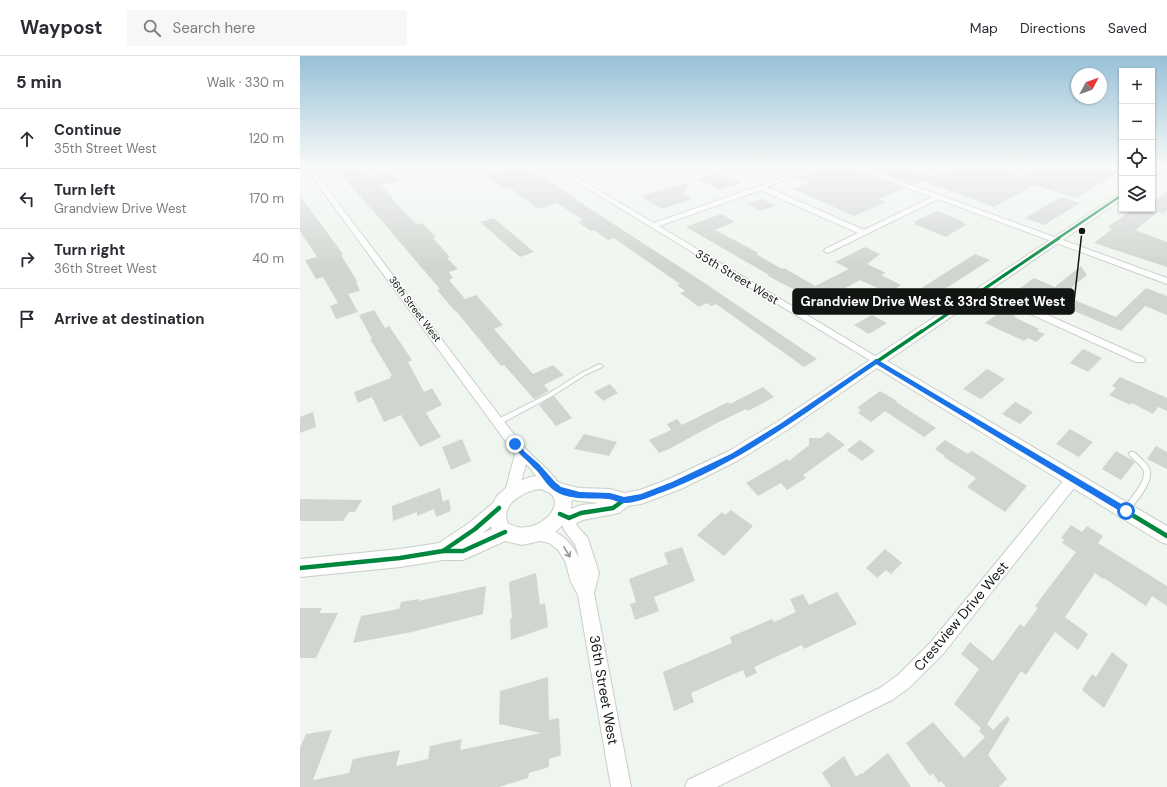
<!DOCTYPE html>
<html lang="en">
<head>
<meta charset="utf-8">
<style>
  :root { --surface:#fff; --page:#f7f7f7; --text:#2b2b33; --muted:#7c7c81; --line:#e1e1e2 }
  body { margin:0; font-family:"DM Sans",sans-serif; background:var(--page); color:var(--text) }
  .controls { position:absolute; right:12px; top:12px; display:grid; overflow:hidden; border-radius:0px; box-shadow:0 1px 3px #0004 }
  .controls button { width:36px; height:36px; display:grid; place-items:center; padding:0; border:0; border-bottom:1px solid var(--line); background:var(--surface); color:var(--text); font:20px sans-serif }
  .compass { position:absolute; left:771px; top:12px; width:36px; height:36px; border-radius:50%; background:var(--surface); box-shadow:0 1px 3px #0004; rotate:49deg }
  .stop { position:absolute; width:12px; height:12px; margin:-9px; border:3px solid #1a73e8; border-radius:50%; background:#fff }
  .stop.end { background:#1a73e8; border-color:#fff; box-shadow:0 1px 4px #0008 }
  .list { margin:0; padding:0; list-style:none }
  h2 { display:flex; justify-content:space-between; align-items:center; height:52px; margin:0; padding:0 16px; font-size:17px }
  h2 small { font-size:13px; font-weight:400; color:var(--muted) }
  .list li { display:grid; grid-template-columns:26px 1fr auto; gap:12px; align-items:center; box-sizing:border-box; height:60px; padding:0 16px; border-top:1px solid var(--line) }
  .list b { display:block; font-size:15px; white-space:nowrap }
  .list p { margin:0; font-size:13px; white-space:nowrap; color:var(--muted) }
  .list em { font-size:13px; font-style:normal; color:var(--muted) }
  .icon { flex:none; width:22px; height:22px; fill:none; stroke:currentColor; stroke-width:2; stroke-linecap:round; stroke-linejoin:round }
  .map { position:relative; flex:none; width:867px; height:731px; overflow:hidden }
  header { display:flex; align-items:center; gap:24px; box-sizing:border-box; height:56px; padding:0 20px; background:var(--surface); border-bottom:1px solid var(--line) }
  header strong { font-size:19px }
  nav { display:flex; gap:22px; margin-inline-start:auto; font-size:14px }
  .search { width:280px; height:36px; background:var(--page); display:flex; align-items:center; gap:10px; box-sizing:border-box; padding:0 14px; border-radius:0px; color:var(--muted); font-size:15px }
  main { display:flex }
  aside { flex:1; background:var(--surface) }
  .map>svg:first-child { display:block }
</style>
</head>
<body>
<header>
<strong>Waypost</strong>
<div class="search"><svg class="icon" aria-label="search" viewBox="0 0 24 24"><circle cx="10" cy="10" r="6"/><path d="M15 15l6 6"/></svg>Search here</div>
<nav><a>Map</a><a>Directions</a><a>Saved</a></nav>
</header>
<main>
<aside>
<h2>5 min<small>Walk · 330 m</small></h2>
<ul class="list">
<li><svg class="icon" aria-label="ahead" viewBox="0 0 24 24"><path d="M12 20V5M6 11l6-6 6 6"/></svg><div><b>Continue</b><p>35th Street West</p></div><em>120 m</em></li>
<li><svg class="icon" aria-label="left" viewBox="0 0 24 24"><path d="M17 20v-9H6M10 6l-5 5 5 5"/></svg><div><b>Turn left</b><p>Grandview Drive West</p></div><em>170 m</em></li>
<li><svg class="icon" aria-label="right" viewBox="0 0 24 24"><path d="M7 20v-9h11M14 6l5 5-5 5"/></svg><div><b>Turn right</b><p>36th Street West</p></div><em>40 m</em></li>
<li><svg class="icon" aria-label="arrive" viewBox="0 0 24 24"><path d="M6 21V4h12l-3 4 3 4H6"/></svg><div><b>Arrive at destination</b></div></li>
</ul>
</aside>
<div class="map">
<svg width="867" height="731" viewBox="0 0 867 731">
  <rect width="100%" height="100%" fill="#eff5ef"/>
  <g fill="#d1d5d0">
    <path d="M 34,110 L 58,110 L 67,120 L 88,115 L 99,125 L 81,129 L 93,143 L 92,143 L 117,169 L 122,167 L 136,181 L 133,182 L 150,201 L 147,202 L 158,213 L 149,216 L 153,222 L 149,224 L 165,243 L 176,239 L 203,269 L 194,273 L 233,318 L 253,309 L 264,319 L 244,329 L 249,335 L 234,343 L 204,309 L 201,310 L 156,255 L 155,255 L 137,234 L 140,233 L 90,175 L 91,175 L 46,125 L 48,125 Z"/>
    <path d="M 217,110 L 223,110 L 277,142 L 275,143 L 403,226 L 517,303 L 504,311 L 416,248 L 411,250 L 407,247 L 399,251 L 380,237 L 385,235 L 377,229 L 380,228 L 314,182 L 308,184 L 294,174 L 291,175 L 278,166 L 283,164 L 257,147 L 238,153 L 209,131 L 203,133 L 185,118 Z"/>
    <path d="M 466,110 L 512,110 L 487,119 Z"/>
    <path d="M 525,110 L 550,110 L 550,111 L 605,132 L 579,143 L 586,146 L 554,160 L 493,133 L 509,127 L 496,122 Z"/>
    <path d="M 562,110 L 602,110 L 633,120 L 657,110 L 697,110 L 698,111 L 724,120 L 727,119 L 728,117 L 706,110 L 822,110 L 822,114 L 776,142 L 734,129 L 694,151 L 623,125 L 629,122 L 614,128 Z"/>
    <path d="M 419,116 L 441,127 L 419,134 L 398,123 Z"/>
    <path d="M 390,126 L 384,138 L 392,143 L 362,153 L 340,140 Z"/>
    <path d="M 867,135 L 867,154 L 863,158 L 858,156 L 835,174 L 867,186 L 867,211 L 794,187 L 812,173 L 808,171 L 833,153 L 852,153 L 852,146 Z"/>
    <path d="M 0,140 L 43,198 L 41,199 L 57,225 L 56,226 L 60,235 L 48,238 L 58,256 L 36,263 L 30,250 L 38,247 L 23,221 L 16,223 L 5,204 L 17,201 L 0,175 Z"/>
    <path d="M 761,141 L 780,147 L 744,169 L 725,162 Z"/>
    <path d="M 462,143 L 476,149 L 461,155 L 447,148 Z"/>
    <path d="M 637,155 L 664,166 L 662,167 L 667,168 L 646,181 L 614,168 L 616,167 L 614,166 Z"/>
    <path d="M 421,158 L 435,166 L 415,174 L 459,197 L 456,198 L 482,213 L 484,212 L 515,230 L 549,213 L 535,206 L 565,191 L 580,198 L 567,208 L 586,217 L 581,219 L 601,229 L 588,237 L 560,224 L 531,240 L 546,249 L 535,255 L 468,220 L 469,219 L 386,171 Z"/>
    <path d="M 194,162 L 234,196 L 220,201 L 180,166 Z"/>
    <path d="M 675,198 L 690,204 L 623,247 L 621,246 L 617,248 L 606,242 Z"/>
    <path d="M 781,210 L 787,219 L 762,239 L 816,261 L 846,232 L 867,240 L 867,259 L 845,250 L 821,275 L 720,232 L 734,222 L 755,231 Z"/>
    <path d="M 74,254 L 85,272 L 89,270 L 112,304 L 108,306 L 124,336 L 132,332 L 142,349 L 126,357 L 141,381 L 120,391 L 101,359 L 84,366 L 72,341 L 58,347 L 54,336 L 91,322 L 90,320 L 92,319 L 70,283 L 72,283 L 59,259 Z"/>
    <path d="M 703,254 L 716,260 L 714,261 L 739,273 L 737,275 L 745,278 L 736,286 L 728,282 L 724,285 L 685,267 Z"/>
    <path d="M 572,259 L 587,267 L 569,278 L 554,269 Z"/>
    <path d="M 783,293 L 802,302 L 788,316 L 770,307 Z"/>
    <path d="M 687,313 L 705,323 L 681,343 L 663,333 Z"/>
    <path d="M 820,321 L 867,342 L 867,355 L 858,351 L 853,358 L 832,347 L 830,349 L 809,339 L 816,332 L 812,330 Z"/>
    <path d="M 310,328 L 318,337 L 303,345 L 294,336 Z"/>
    <path d="M 463,331 L 474,341 L 448,355 L 446,353 L 415,368 L 369,393 L 359,397 L 349,384 L 371,374 L 367,368 L 377,363 L 382,369 L 428,346 L 430,348 Z"/>
    <path d="M 580,335 L 597,345 L 596,346 L 636,372 L 624,381 L 585,355 L 571,366 L 558,357 L 561,354 L 557,352 Z"/>
    <path d="M 254,340 L 272,362 L 256,370 L 239,349 Z"/>
    <path d="M 715,346 L 733,356 L 720,368 L 702,358 Z"/>
    <path d="M 13,356 L 16,371 L 0,377 L 0,361 Z"/>
    <path d="M 770,373 L 793,386 L 779,401 L 756,388 Z"/>
    <path d="M 528,376 L 545,389 L 503,419 L 506,422 L 487,434 L 481,427 L 458,440 L 446,427 L 487,403 L 489,405 L 509,389 L 509,382 L 521,382 Z"/>
    <path d="M 284,378 L 317,386 L 309,400 L 274,393 Z"/>
    <path d="M 162,383 L 171,405 L 151,414 L 142,391 Z"/>
    <path d="M 560,384 L 575,395 L 562,405 L 547,394 Z"/>
    <path d="M 645,384 L 668,398 L 672,395 L 727,430 L 705,456 L 667,431 L 676,422 L 644,401 L 645,400 L 635,393 Z"/>
    <path d="M 856,390 L 867,396 L 867,413 L 847,403 Z"/>
    <path d="M 816,395 L 835,406 L 821,424 L 802,413 Z"/>
    <path d="M 140,432 L 143,446 L 149,443 L 151,455 L 136,461 L 134,453 L 117,460 L 117,456 L 93,465 L 92,450 Z"/>
    <path d="M 0,443 L 62,444 L 55,456 L 49,456 L 43,465 L 0,465 Z"/>
    <path d="M 431,454 L 453,470 L 424,500 L 397,479 L 422,456 L 425,459 Z"/>
    <path d="M 771,469 L 782,476 L 787,470 L 803,480 L 798,487 L 867,530 L 867,550 L 852,540 L 846,550 L 804,522 L 803,523 L 795,517 L 765,561 L 788,578 L 778,594 L 755,576 L 726,619 L 721,615 L 687,668 L 693,674 L 707,660 L 710,663 L 688,699 L 707,723 L 699,731 L 646,731 L 641,725 L 639,727 L 633,717 L 630,720 L 606,687 L 633,666 L 664,702 L 685,681 L 679,675 L 681,672 L 654,648 L 679,613 L 661,598 L 670,586 L 693,605 L 720,568 L 724,571 L 738,552 L 735,550 L 776,496 L 762,487 L 764,484 L 761,482 Z"/>
    <path d="M 382,491 L 395,525 L 354,541 L 359,555 L 335,564 L 330,548 L 336,546 L 329,523 L 368,508 L 364,497 Z"/>
    <path d="M 585,493 L 602,507 L 591,518 L 586,514 L 577,522 L 566,512 Z"/>
    <path d="M 236,517 L 240,549 L 245,547 L 248,571 L 211,584 L 210,563 L 212,562 L 209,526 Z"/>
    <path d="M 186,530 L 183,558 L 112,576 L 53,587 L 61,560 L 99,553 L 101,546 L 119,543 L 119,545 Z"/>
    <path d="M 537,536 L 557,568 L 504,593 L 502,589 L 454,611 L 457,617 L 446,622 L 443,614 L 391,637 L 394,646 L 374,655 L 363,616 L 432,587 L 430,581 L 472,563 L 474,566 L 496,556 L 490,543 L 503,538 L 509,549 Z"/>
    <path d="M 0,552 L 22,552 L 19,557 L 38,557 L 16,602 L 0,602 Z"/>
    <path d="M 812,596 L 828,609 L 804,652 L 782,634 L 792,618 L 796,621 Z"/>
    <path d="M 248,621 L 249,664 L 259,662 L 261,699 L 249,703 L 249,711 L 229,717 L 228,722 L 199,731 L 0,731 L 0,692 L 6,678 L 32,674 L 13,724 L 49,717 L 53,703 L 100,694 L 96,710 L 128,703 L 130,690 L 162,683 L 160,694 L 241,677 L 199,668 L 200,635 Z"/>
    <path d="M 588,697 L 611,731 L 531,731 L 522,717 L 544,700 L 556,721 L 561,717 L 562,718 Z"/>
  </g>
  <g fill="none" stroke-linecap="round" stroke-linejoin="round">
    <g stroke="#cacec9" stroke-width="2">
      <g id="service">
        <path d="M 698,110 L 702,110 L 727,118 L 724,119 Z"/>
        <path d="M 300,308 L 303,310 L 302,311 L 285,319 L 252,340 L 200,368 L 198,368 L 195,366 L 196,364 L 248,338 L 281,317 Z"/>
        <path d="M 830,396 L 834,396 C 839,401 846,406 849,412 C 855,425 836,446 828,456 L 826,457 L 824,456 L 822,454 C 828,445 849,424 843,413 C 840,408 834,404 830,400 L 829,398 Z"/>
      </g>
    </g>
    <g stroke="#cacec9" stroke-width="2">
      <g id="minor">
        <path d="M 4,110 L 10,110 L 202,363 C 210,373 217,383 225,392 C 236,405 251,413 259,429 L 257,433 C 254,434 250,435 247,433 C 241,428 233,414 226,408 L 217,440 L 212,442 L 207,440 L 205,436 L 215,398 Z"/>
        <path d="M 251,110 L 258,110 L 265,114 L 282,110 L 291,110 L 290,111 L 269,117 L 354,167 L 516,110 L 524,110 L 467,131 L 564,174 L 632,141 L 551,110 L 559,110 L 867,222 L 867,228 L 638,143 L 528,197 L 524,195 L 525,193 L 558,177 L 461,134 L 359,170 L 580,303 L 581,305 L 576,308 Z"/>
        <path d="M 852,110 L 867,113 L 867,117 L 852,113 Z"/>
        <path d="M 683,230 L 844,302 L 845,304 L 844,306 L 836,306 L 680,235 L 679,233 Z"/>
        <path d="M 773,418 L 778,419 L 780,423 L 778,427 L 643,598 L 610,631 L 592,644 L 417,731 L 385,731 L 388,724 L 580,632 L 598,619 L 631,586 L 768,419 Z"/>
        <path d="M 269,456 L 274,458 L 277,470 L 287,481 L 289,486 L 299,517 L 294,537 L 331,731 L 311,731 L 278,539 L 271,526 L 265,505 L 258,494 L 249,487 L 230,483 L 228,478 L 230,473 C 251,466 271,484 279,502 C 278,498 277,493 275,489 C 269,478 257,472 264,458 Z"/>
      </g>
    </g>
    <g stroke="#cacec9" stroke-width="2">
      <g id="tertiary">
        <path d="M 861,110 L 867,110 L 867,113 L 852,121 L 852,116 Z"/>
        <path d="M 822,136 L 822,143 L 587,305 L 867,470 L 867,488 L 861,486 L 577,312 L 487,374 L 439,404 L 381,433 L 341,448 L 328,450 L 319,457 L 283,464 L 269,470 L 264,468 L 254,477 L 236,486 L 222,489 L 205,485 L 163,504 L 143,504 L 100,511 L 0,521 L 0,503 L 100,493 L 139,487 L 169,467 L 193,447 L 197,440 L 209,429 L 230,421 L 243,419 L 263,428 L 279,432 L 310,433 L 324,437 L 340,434 L 369,423 L 427,396 L 477,366 ZM 241,433 C 245,435 249,436 252,439 C 265,455 230,482 208,467 C 199,448 226,434 241,433 ZM 272,444 L 299,447 L 281,449 L 271,453 ZM 191,470 L 192,473 L 183,477 Z"/>
      </g>
    </g>
    <use href="#service" fill="#fdfefd" fill-rule="evenodd"/>
    <use href="#minor" fill="#fdfefd" fill-rule="evenodd"/>
    <use href="#tertiary" fill="#fdfefd" fill-rule="evenodd"/>
    <g stroke="#fff" stroke-width="4">
      <path id="cycleway-far3" d="M 757,183 L 822,139"/>
    </g>
    <g stroke="#fff" stroke-width="5">
      <path id="cycleway-far2" d="M 621,276 L 759,182"/>
    </g>
    <g stroke="#fff" stroke-width="6">
      <g id="cycleway-far1">
        <path d="M 576,305 L 722,393"/>
        <path d="M 444,393 L 482,370 L 622,275"/>
      </g>
    </g>
    <g stroke="#fff" stroke-width="7">
      <g id="cycleway">
        <path d="M 721,392 L 867,480"/>
        <path d="M 259,434 L 279,439 L 310,440 L 324,444"/>
        <path d="M 260,458 L 269,462 L 281,457 L 313,452 L 324,444 L 341,441 L 375,428 L 433,400 L 446,392"/>
        <path d="M 143,495 L 175,473 L 199,452"/>
        <path d="M 0,512 L 100,502 L 143,495 L 163,495 L 205,476"/>
      </g>
    </g>
    <use href="#cycleway-far3" stroke="#00873e" stroke-width="2.5"/>
    <use href="#cycleway-far2" stroke="#00873e" stroke-width="3"/>
    <use href="#cycleway-far1" stroke="#00873e" stroke-width="3.5"/>
    <use href="#cycleway" stroke="#00873e" stroke-width="4.5"/>
  </g>
  <defs><path id="oneway-shaft" d="M-6 0H5M1.5-3L5.5 0L1.5 3" fill="none" stroke-width="1.6" stroke-linecap="round" stroke-linejoin="round"/></defs>
  <use stroke="#939693" href="#oneway-shaft" transform="translate(267 496) rotate(59)"/>
  <linearGradient id="sky" x2="0" y2="1"><stop stop-color="#97c0d7"/><stop offset="0.52" stop-color="#f8faf8"/><stop offset="1" stop-color="#f8faf8" stop-opacity="0"/></linearGradient>
  <rect width="867" height="212" fill="url(#sky)"/>
  <path fill="#1a73e8" d="M 576,303 L 828,452 L 828,457 L 823,457 L 576,308 C 508,355 441,407 363,436 C 351,440 338,447 325,447 C 319,448 314,443 308,443 C 289,442 264,445 250,431 C 244,425 240,417 234,412 C 226,403 218,398 212,388 L 213,386 L 217,386 L 225,396 L 239,408 L 255,426 L 261,431 L 280,436 L 310,437 L 324,441 L 341,438 L 372,426 L 431,398 L 480,368 Z"/>
  <g text-anchor="middle" dominant-baseline="central" stroke-width="3" stroke-linejoin="round" paint-order="stroke">
    <g font-size="10" fill="#121612" stroke="#fff">
      <text transform="translate(115 253) rotate(53)">36th Street West</text>
    </g>
    <g font-size="12" fill="#121612" stroke="#fff">
      <text transform="translate(437 221) rotate(31)">35th Street West</text>
    </g>
    <g font-size="14" fill="#121612" stroke="#fff">
      <text transform="translate(661 560) rotate(-50)">Crestview Drive West</text>
      <text transform="translate(304 634) rotate(80)">36th Street West</text>
    </g>
  </g>
  <path fill="none" stroke="#121612" stroke-width="1.5" d="M782 175L774 246"/>
  <circle fill="#121612" stroke="#fff" stroke-width="1.5" cx="782" cy="175" r="4"/>
  <rect fill="#121612" stroke="#121612" stroke-width="1.5" x="493" y="233" width="281" height="25" rx="4"/>
  <g font-size="13" text-anchor="middle" font-weight="bold" fill="#fff">
    <text x="633" y="250">Grandview Drive West &amp; 33rd Street West</text>
  </g>
</svg>
<div class="controls">
<button>+</button>
<button>−</button>
<button><svg class="icon" aria-label="locate" viewBox="0 0 24 24"><circle cx="12" cy="12" r="6"/><path d="M12 2v4M12 18v4M2 12h4M18 12h4"/></svg></button>
<button><svg class="icon" aria-label="layers" viewBox="0 0 24 24"><path d="M12 4l9 5-9 5-9-5zM3 14l9 5 9-5"/></svg></button>
</div>
<svg class="compass" viewBox="-18 -18 36 36"><path d="M0-13l5 13h-10z" fill="#e53935"/><path d="M0 13l5-13h-10z" fill="#7c7c81"/></svg>
<div class="stop" style="left:826px;top:455px"></div>
<div class="stop end" style="left:215px;top:388px"></div>
</div>
</main>
</body>
</html>
